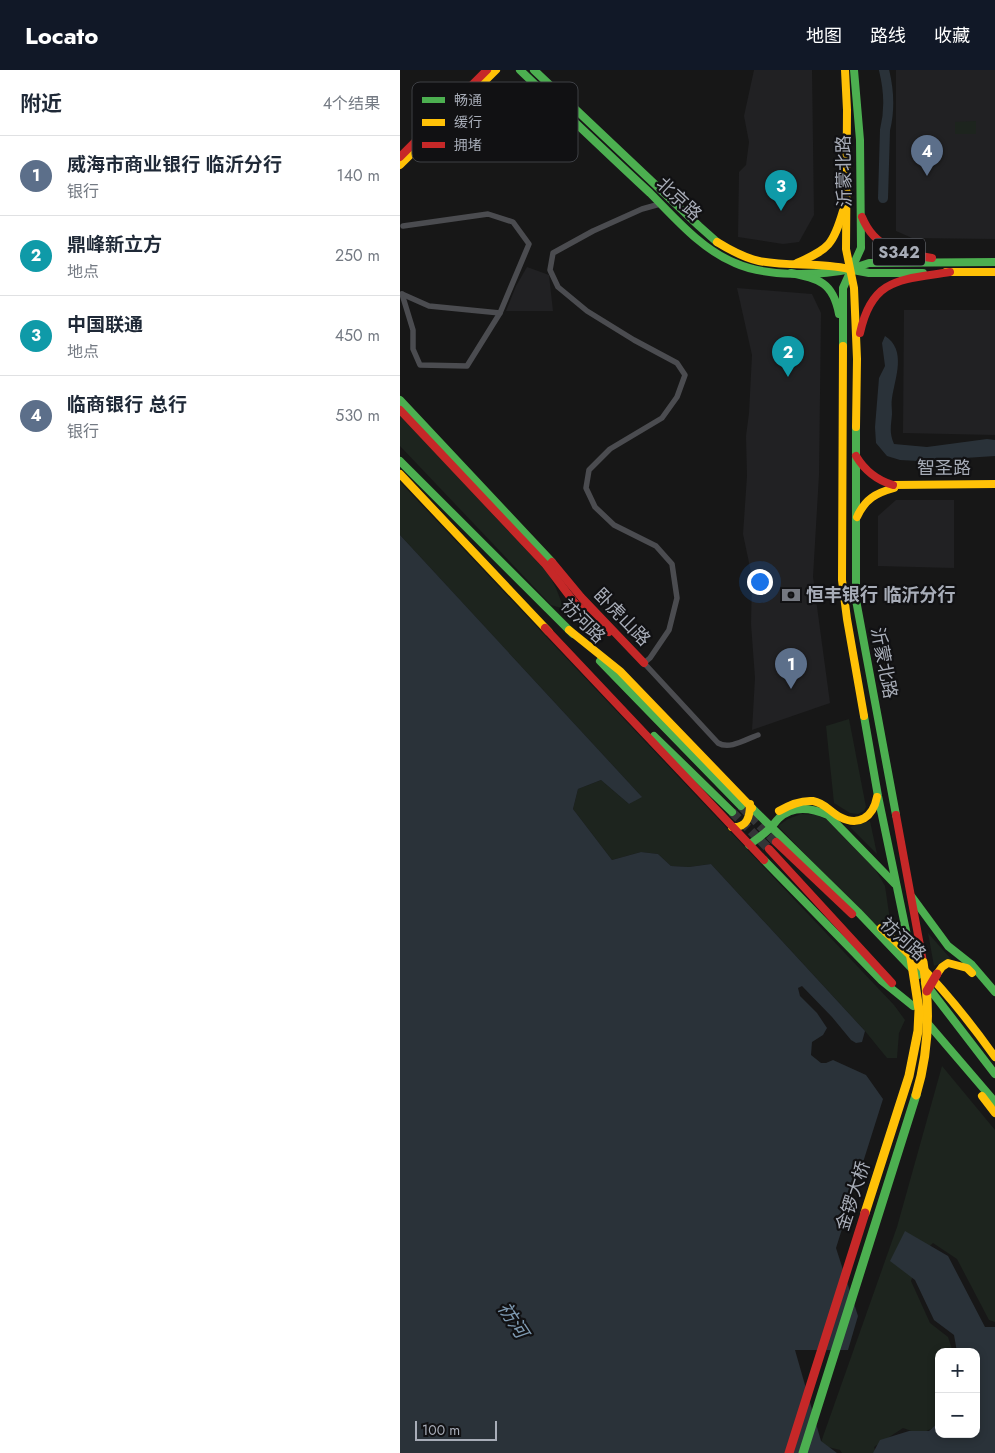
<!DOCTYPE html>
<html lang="zh">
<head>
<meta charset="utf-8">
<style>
  :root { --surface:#fff; --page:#f6f6f7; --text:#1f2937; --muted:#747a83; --line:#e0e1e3; --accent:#111827 }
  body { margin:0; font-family:Jost,"Noto Sans SC",sans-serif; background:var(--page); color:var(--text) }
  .controls { position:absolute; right:15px; bottom:15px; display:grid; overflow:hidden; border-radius:10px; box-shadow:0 2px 8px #0003 }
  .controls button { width:45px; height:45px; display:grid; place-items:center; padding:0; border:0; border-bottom:1px solid var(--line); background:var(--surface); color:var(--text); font:25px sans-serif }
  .scale { position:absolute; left:15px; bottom:12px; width:82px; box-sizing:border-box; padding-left:5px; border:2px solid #a8adb8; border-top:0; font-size:14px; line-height:18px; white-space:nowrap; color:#a8adb8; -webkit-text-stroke:4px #111113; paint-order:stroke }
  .you { position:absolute; left:359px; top:511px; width:18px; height:18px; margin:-12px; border:4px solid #fff; border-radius:50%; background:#1a73e8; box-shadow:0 0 0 8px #1a73e833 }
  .badge { display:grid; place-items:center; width:32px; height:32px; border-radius:50%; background:var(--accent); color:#fff; font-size:16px; font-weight:700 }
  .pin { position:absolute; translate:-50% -41px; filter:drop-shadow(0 1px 2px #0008) }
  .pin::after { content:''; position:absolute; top:26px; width:18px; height:15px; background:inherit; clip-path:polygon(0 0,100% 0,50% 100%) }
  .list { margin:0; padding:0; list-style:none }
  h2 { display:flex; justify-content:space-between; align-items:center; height:65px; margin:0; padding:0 20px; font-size:21px }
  h2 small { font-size:16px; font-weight:400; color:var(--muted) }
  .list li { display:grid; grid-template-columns:32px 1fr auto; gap:15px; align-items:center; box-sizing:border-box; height:80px; padding:0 20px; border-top:1px solid var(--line) }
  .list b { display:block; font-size:19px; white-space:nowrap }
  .list p { margin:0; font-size:16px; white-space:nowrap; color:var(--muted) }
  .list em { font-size:16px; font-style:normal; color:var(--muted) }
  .map { position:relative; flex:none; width:595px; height:1383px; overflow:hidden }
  header { display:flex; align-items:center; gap:30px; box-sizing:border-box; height:70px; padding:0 25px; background:var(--accent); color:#fff }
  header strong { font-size:24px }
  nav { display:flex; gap:28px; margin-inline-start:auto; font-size:18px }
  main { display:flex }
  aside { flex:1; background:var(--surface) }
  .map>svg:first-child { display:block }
</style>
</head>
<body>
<header>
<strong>Locato</strong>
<nav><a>地图</a><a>路线</a><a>收藏</a></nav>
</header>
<main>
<aside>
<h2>附近<small>4个结果</small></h2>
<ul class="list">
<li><span class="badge" style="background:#5c6f8a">1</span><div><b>威海市商业银行 临沂分行</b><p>银行</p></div><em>140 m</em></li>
<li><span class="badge" style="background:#0f9aa8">2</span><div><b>鼎峰新立方</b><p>地点</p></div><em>250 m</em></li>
<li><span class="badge" style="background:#0f9aa8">3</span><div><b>中国联通</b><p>地点</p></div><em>450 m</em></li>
<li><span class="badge" style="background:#5c6f8a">4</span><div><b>临商银行 总行</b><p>银行</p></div><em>530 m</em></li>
</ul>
</aside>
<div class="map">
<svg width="595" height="1383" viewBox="0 0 595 1383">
  <rect width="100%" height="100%" fill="#171717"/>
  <g fill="#212123">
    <path d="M 354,0 L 412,0 L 414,145 L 399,172 L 383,174 L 338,167 L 339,102 L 346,95 L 349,72 L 344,46 Z"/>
    <path d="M 496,0 L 595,0 L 595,169 L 512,168 L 496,161 Z"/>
    <path d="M 127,197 L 149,205 L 153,241 L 106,241 L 116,216 Z"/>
    <path d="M 337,218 L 412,224 L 421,243 L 419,405 L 413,507 L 430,633 L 352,660 L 355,608 L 351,554 L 352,507 L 343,464 L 347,406 L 346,366 L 349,343 L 352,285 Z"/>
    <path d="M 504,240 L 595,240 L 595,365 L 503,363 Z"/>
    <path d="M 496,430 L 554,430 L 554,498 L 478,496 L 478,446 Z"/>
  </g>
  <g fill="#1d241e">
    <path d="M 576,51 L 576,64 L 555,64 L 555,52 Z"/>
    <path d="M 0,345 L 148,503 L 156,518 L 164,539 L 151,535 L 0,376 Z"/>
    <path d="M 0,412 L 494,935 L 505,950 L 499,963 L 497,988 L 487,988 L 465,961 L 311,794 L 289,797 L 271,796 L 258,784 L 241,782 L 212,790 L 173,739 L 178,719 L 201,710 L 229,734 L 241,726 L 0,465 Z"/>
    <path d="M 449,649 L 466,737 L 464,741 L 458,744 L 450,743 L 434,733 L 426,656 Z"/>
    <path d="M 401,744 L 417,745 L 427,750 L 475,799 L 485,816 L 494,877 L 378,756 L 388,749 Z"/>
    <path d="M 470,751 L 477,784 L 450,757 Z"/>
    <path d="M 528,863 L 551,889 L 534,896 Z"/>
    <path d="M 542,996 L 595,1060 L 595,1252 L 589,1250 L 557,1189 L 533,1173 L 520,1185 L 511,1211 L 530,1253 L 548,1267 L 553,1282 L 539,1282 L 539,1355 L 520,1364 L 503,1358 L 474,1377 L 476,1383 L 442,1383 L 440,1380 L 420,1375 L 497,1157 Z"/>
  </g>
  <g fill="#2a3239">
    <path d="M 485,266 C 507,280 495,308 492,328 C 491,333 492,338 492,344 C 491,356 489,363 494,374 L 527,377 L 587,369 L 595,370 L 595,386 L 519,391 L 500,390 L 487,386 L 476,373 L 475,357 L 479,308 L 485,296 L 482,273 Z"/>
    <path d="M 0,465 L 242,727 L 229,734 L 201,710 L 178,719 L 173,739 L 212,790 L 241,782 L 258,784 L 271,796 L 289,797 L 311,794 L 465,961 L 462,972 L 456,973 L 451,970 L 432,947 L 402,916 L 398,918 L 400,926 L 417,943 L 427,958 L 423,965 L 412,972 L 411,985 L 421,993 L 426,993 L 433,990 L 466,1005 L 483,1029 L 436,1178 L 458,1246 L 448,1280 L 395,1280 L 421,1371 L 437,1383 L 0,1383 Z"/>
    <path d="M 505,1161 L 548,1186 L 585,1257 L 595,1257 L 595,1383 L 473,1383 L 480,1370 L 509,1361 L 529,1361 L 539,1352 L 539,1364 L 576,1364 L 576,1321 L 578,1320 L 576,1313 L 576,1282 L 557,1282 L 554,1265 L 534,1250 L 515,1210 L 490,1191 Z"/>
  </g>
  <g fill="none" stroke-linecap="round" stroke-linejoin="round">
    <path stroke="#2a3239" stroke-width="10" d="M 483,128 L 485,60 C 490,40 489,20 484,0"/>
    <g stroke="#343537" stroke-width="9" stroke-dasharray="9 4.5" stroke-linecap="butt">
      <path d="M 341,736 L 376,772"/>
      <path d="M 332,742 L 369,779"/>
    </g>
    <g stroke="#4b4c50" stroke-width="5.5">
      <path d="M 260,134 L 242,139 L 193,161 L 153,183 L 150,200 L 158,217 L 187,241 L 234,270 L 277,293 L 285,305 L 277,327 L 262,348 L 210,379 L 189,400 L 186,418 L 195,437 L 214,455 L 256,476 L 272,494 L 277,528 L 269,560 L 250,588 L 244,593 L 318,673 C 330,680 346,669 358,665"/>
      <path d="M 2,224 L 13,260 L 13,279 L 20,295 L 67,296 L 100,243 L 129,174 L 113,152 L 88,144 L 3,156"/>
      <path d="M 2,224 L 29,236 L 100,243"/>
    </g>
    <g stroke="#4caf50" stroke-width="8">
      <path d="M 120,0 C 163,41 206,82 250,123 C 275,148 301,179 335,193 C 366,207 418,206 451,199"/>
      <path d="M 134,0 L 299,156 L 317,172"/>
      <path d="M 451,199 L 469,193 L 595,192"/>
      <path d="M 453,200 L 469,203 L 523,203"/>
      <path d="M 391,203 C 419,209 433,212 439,244"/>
      <path d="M 443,276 L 443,218 L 461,178 L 460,70 L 454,0"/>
      <path d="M 0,330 L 152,492"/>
      <path d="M 456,357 L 456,530 L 496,745"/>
      <path d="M 0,391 L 173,564"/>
      <path d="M 200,591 L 341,736"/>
      <path d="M 464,646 L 478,726 L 509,875"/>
      <path d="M 254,666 L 332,742"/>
      <path d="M 352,738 L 458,842 L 518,905"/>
      <path d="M 349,775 C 355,770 362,766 368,760 C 372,757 375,752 379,748 C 393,735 412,738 428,745 L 495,814"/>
      <path d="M 364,790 L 482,911 L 513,936"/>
      <path d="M 512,827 L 548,876 L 572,895 L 595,922"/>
      <path d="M 525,913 L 595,1004"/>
      <path d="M 524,949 L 595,1032"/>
    </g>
    <g stroke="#ffc107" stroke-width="8">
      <path d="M 445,0 L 447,40 L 446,179 L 454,218 L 457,289 L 456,357"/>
      <path d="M 0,95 L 96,0"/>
      <path d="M 317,172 C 330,180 344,188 359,191 C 389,197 419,192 449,199"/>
      <path d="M 397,193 C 429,179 433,175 443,141"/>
      <path d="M 546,202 L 595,202"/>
      <path d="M 443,276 L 442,510 L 447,549 L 464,646"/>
      <path d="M 0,404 L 149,562"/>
      <path d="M 493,415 L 595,414"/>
      <path d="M 457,447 C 465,429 476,423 494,418"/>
      <path d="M 169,560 L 220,601 L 352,738"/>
      <path d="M 379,741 C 389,735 400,730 413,731 C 425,733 430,742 440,747 C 459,757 473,747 477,727"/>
      <path d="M 332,757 C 347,758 350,747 350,734"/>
      <path d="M 481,858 C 526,898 560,938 595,987"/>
      <path d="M 537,904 L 542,897 L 548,893 L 567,898 L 572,903"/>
      <path d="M 582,1026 L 595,1043"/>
    </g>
    <g stroke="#c62828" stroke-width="8">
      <path d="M 0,87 L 87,0"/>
      <path d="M 462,147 C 475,179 500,183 532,188"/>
      <path d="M 460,263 C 472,207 501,210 550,202"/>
      <path d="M 0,340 L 146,495 L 174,532 L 209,562"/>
      <path d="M 456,386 C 465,401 476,410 493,415"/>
      <path d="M 152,492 L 181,527 L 244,593"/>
      <path d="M 145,558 L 364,790"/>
      <path d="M 496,745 L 523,892"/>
      <path d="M 376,772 L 452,844"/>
      <path d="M 369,779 L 492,913"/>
    </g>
    <path stroke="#4caf50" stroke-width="9" d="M 403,1383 L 516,1025"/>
    <g stroke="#ffc107" stroke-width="9">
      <path d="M 516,1025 C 529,983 530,936 523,892"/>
      <path d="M 465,1143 L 509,1006 L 518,961 L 519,940 L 509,875"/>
    </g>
    <g stroke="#c62828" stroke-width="9">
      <path d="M 527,921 L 537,904"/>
      <path d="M 389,1383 L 465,1143"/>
    </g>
  </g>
  <defs>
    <g id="bank-bare" transform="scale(1.5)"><path d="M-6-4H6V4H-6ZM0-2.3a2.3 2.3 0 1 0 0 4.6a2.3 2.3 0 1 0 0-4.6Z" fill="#757880" stroke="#111113" stroke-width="2.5" paint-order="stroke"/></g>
  </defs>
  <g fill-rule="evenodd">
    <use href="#bank-bare" x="391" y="525"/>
  </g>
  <g text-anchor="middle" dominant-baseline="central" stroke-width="4.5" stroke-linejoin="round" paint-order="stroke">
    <rect fill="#111113" stroke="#7b7e86" stroke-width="1" x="473" y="168.5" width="52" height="27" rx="4"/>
    <g font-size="16" font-weight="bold" fill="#a8adb8">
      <text x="499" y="182">S342</text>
    </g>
    <g font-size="18" fill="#a8adb8" stroke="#111113">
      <text transform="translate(444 101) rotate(-91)">沂蒙北路</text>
      <text transform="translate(279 129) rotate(43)">北京路</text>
      <text x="544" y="398">智圣路</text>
      <text transform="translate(222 547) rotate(46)">卧虎山路</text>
      <text transform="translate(183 551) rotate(45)">祊河路</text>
      <text transform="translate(484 593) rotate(79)">沂蒙北路</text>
      <text transform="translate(503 869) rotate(42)">祊河路</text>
      <text transform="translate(453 1126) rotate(-72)">金锣大桥</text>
    </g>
    <g font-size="18" font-weight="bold" fill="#a8adb8" stroke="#111113" text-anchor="start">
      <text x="406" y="525">恒丰银行 临沂分行</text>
    </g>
    <g font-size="19" font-style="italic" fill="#7f9bb3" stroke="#111113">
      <text transform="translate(113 1250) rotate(57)">祊河</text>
    </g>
  </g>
  <rect x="12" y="12" width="166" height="80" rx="8" fill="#111113" stroke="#3e4045" stroke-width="1"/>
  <rect x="22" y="27" width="23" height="6" fill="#4caf50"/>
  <rect x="22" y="49" width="23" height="7" fill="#ffc107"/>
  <rect x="22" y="72" width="23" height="6" fill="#c62828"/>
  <g font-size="14" fill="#a8adb8">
    <text x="54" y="35">畅通</text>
    <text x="54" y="57">缓行</text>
    <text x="54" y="80">拥堵</text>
  </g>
</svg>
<div class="controls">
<button>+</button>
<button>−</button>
</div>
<div class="scale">100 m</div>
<div class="you"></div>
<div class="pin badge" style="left:391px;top:619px;background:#5c6f8a">1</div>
<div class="pin badge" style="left:388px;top:307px;background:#0f9aa8">2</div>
<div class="pin badge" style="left:381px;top:141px;background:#0f9aa8">3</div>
<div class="pin badge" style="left:527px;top:106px;background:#5c6f8a">4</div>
</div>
</main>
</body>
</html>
